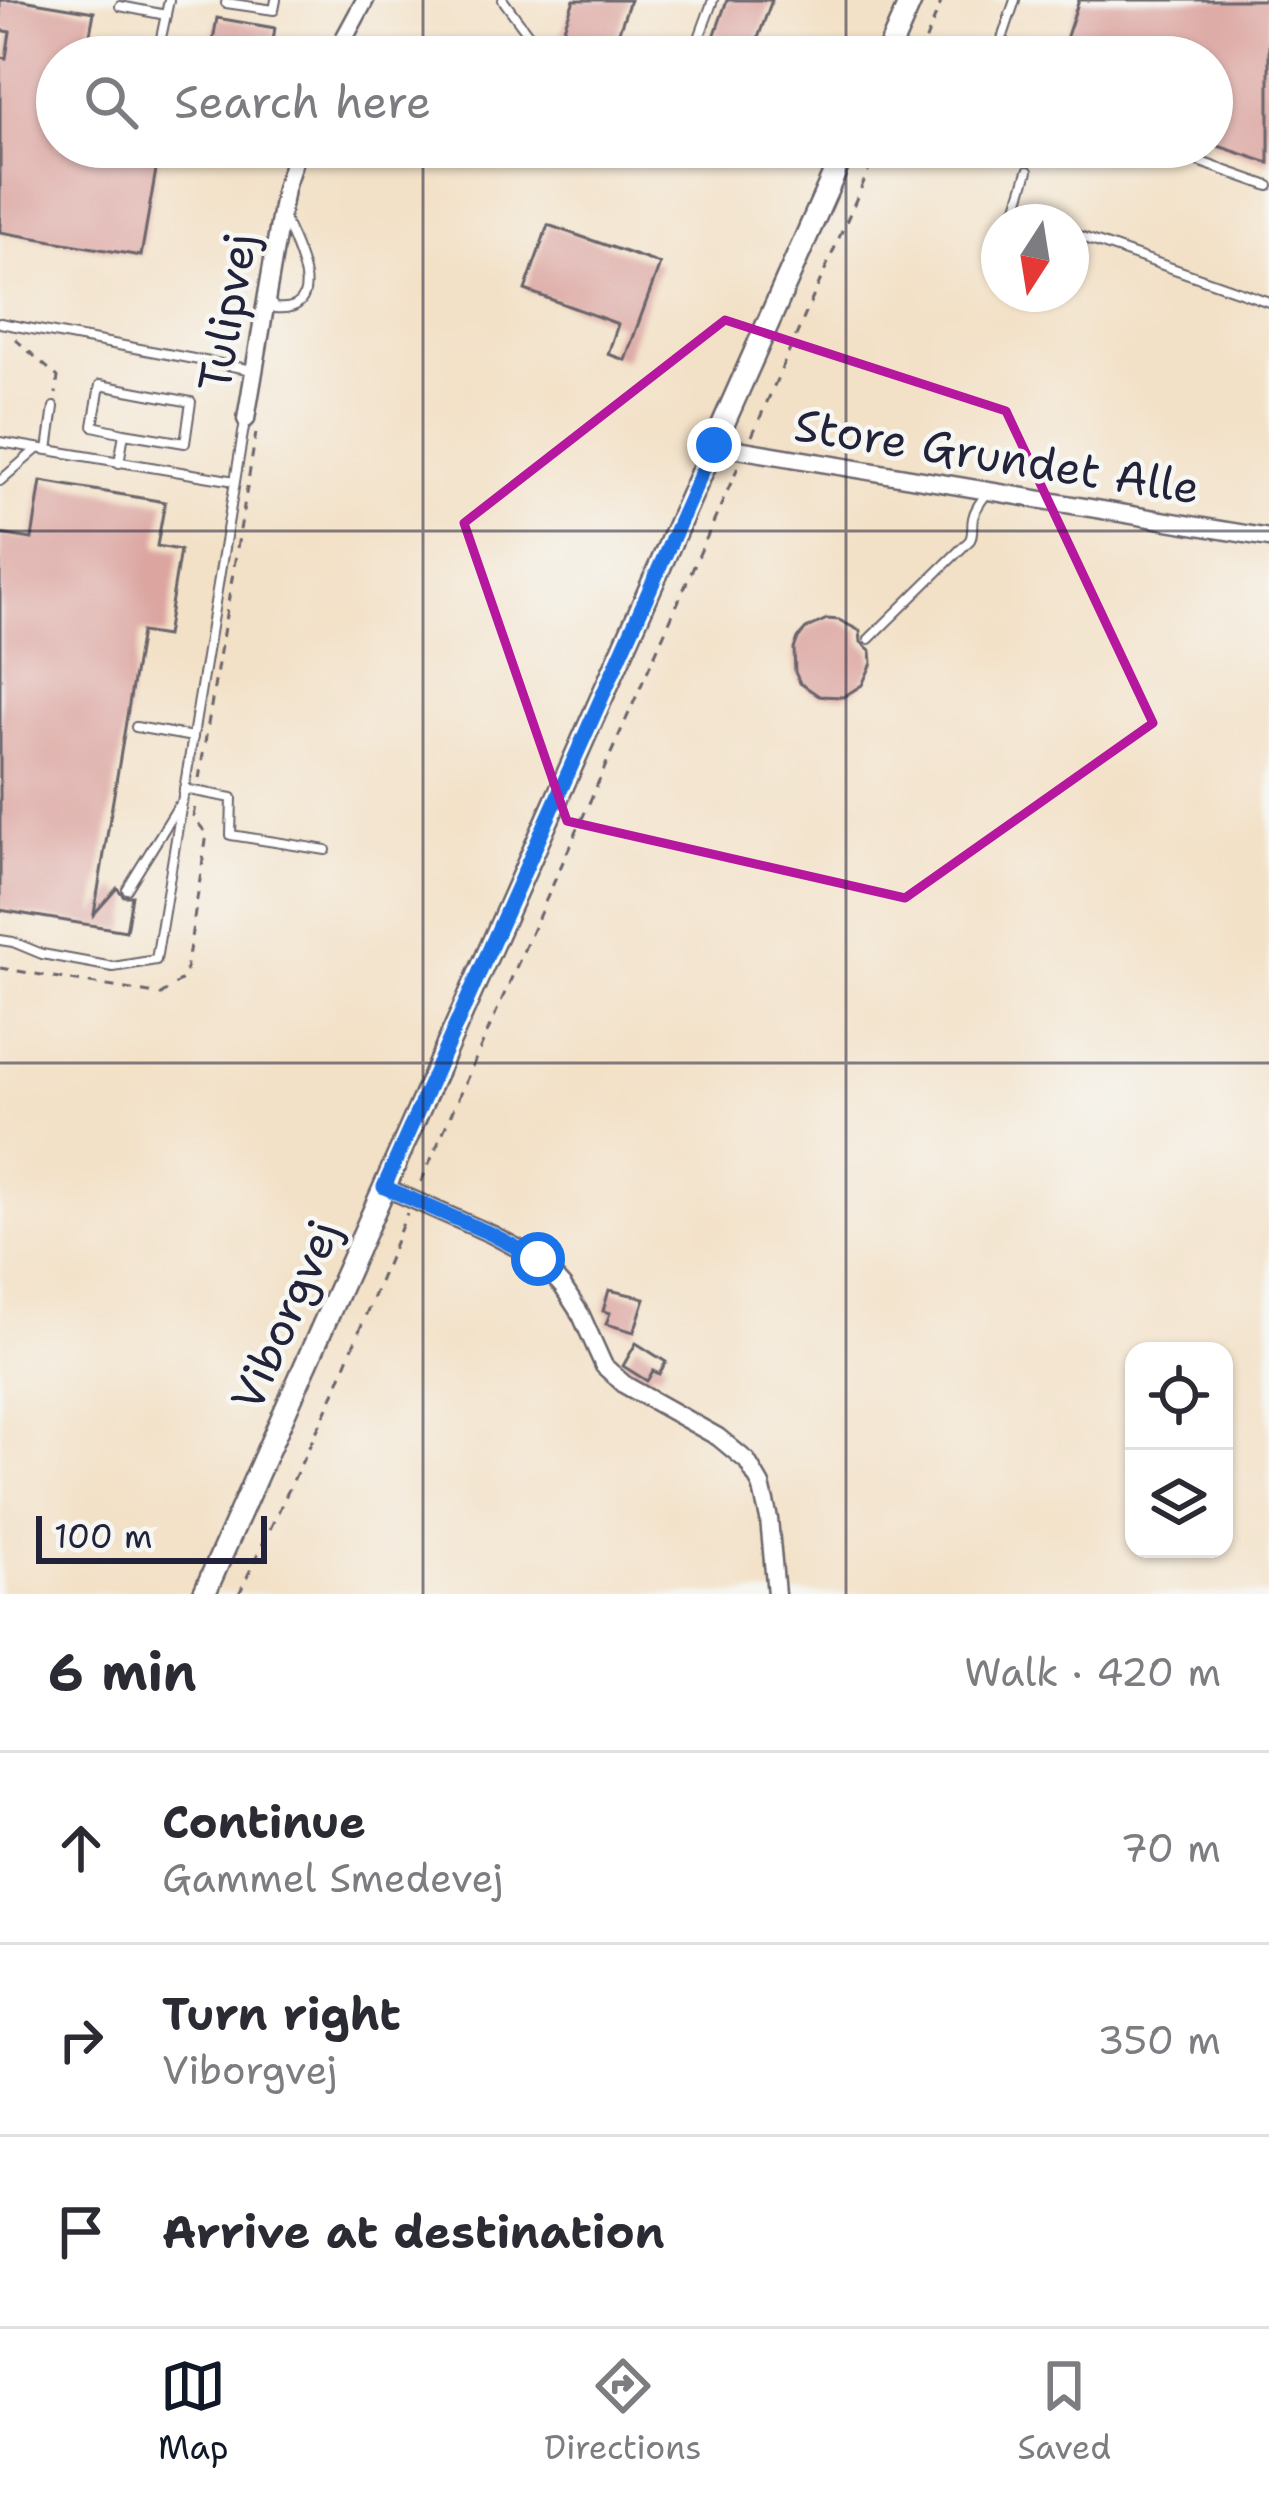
<!DOCTYPE html>
<html lang="en">
<head>
<meta charset="utf-8">
<style>
  :root { --surface:#fff; --page:#f2f2f3; --text:#2b2b33; --muted:#7c7c81; --line:#e1e1e2; --accent:#111827 }
  body { margin:0; font-family:"Shantell Sans",sans-serif; background:var(--page); color:var(--text) }
  .controls { position:absolute; right:36px; bottom:36px; display:grid; overflow:hidden; border-radius:24px; box-shadow:0 3px 9px #0004 }
  .controls button { width:108px; height:108px; display:grid; place-items:center; padding:0; border:0; border-bottom:3px solid var(--line); background:var(--surface); color:var(--text); font:60px sans-serif }
  .compass { position:absolute; left:981px; top:204px; width:108px; height:108px; border-radius:50%; background:var(--surface); box-shadow:0 3px 9px #0004; rotate:192deg }
  .scale { position:absolute; left:36px; bottom:30px; width:231px; box-sizing:border-box; padding-left:12px; border:6px solid #22223b; border-top:0; font-size:33px; line-height:42px; white-space:nowrap; color:#22223b; -webkit-text-stroke:9px #f6f6f2; paint-order:stroke }
  .stop { position:absolute; width:36px; height:36px; margin:-27px; border:9px solid #1a73e8; border-radius:50%; background:#fff }
  .stop.end { background:#1a73e8; border-color:#fff; box-shadow:0 3px 12px #0008 }
  .list { margin:0; padding:0; list-style:none }
  h2 { display:flex; justify-content:space-between; align-items:center; height:156px; margin:0; padding:0 48px; font-size:51px }
  h2 small { font-size:39px; font-weight:400; color:var(--muted) }
  .list li { display:grid; grid-template-columns:78px 1fr auto; gap:36px; align-items:center; box-sizing:border-box; height:192px; padding:0 48px; border-top:3px solid var(--line) }
  .list b { display:block; font-size:45px; white-space:nowrap }
  .list p { margin:0; font-size:39px; white-space:nowrap; color:var(--muted) }
  .list em { font-size:39px; font-style:normal; color:var(--muted) }
  .icon { flex:none; width:66px; height:66px; fill:none; stroke:currentColor; stroke-width:2; stroke-linecap:round; stroke-linejoin:round }
  .map { position:relative; flex:none; width:1269px; height:1594px; overflow:hidden }
  .search { position:absolute; background:var(--surface); box-shadow:0 3px 9px #0004; left:36px; right:36px; top:36px; height:132px; display:flex; align-items:center; gap:30px; box-sizing:border-box; padding:0 42px; border-radius:66px; color:var(--muted); font-size:45px }
  .sheet { height:732px; background:var(--surface) }
  nav { display:flex; justify-content:space-around; align-items:center; box-sizing:border-box; height:168px; border-top:3px solid var(--line); background:var(--surface); font-size:33px; color:var(--muted) }
  nav a { display:grid; justify-items:center; gap:6px }
  nav .on { color:var(--accent) }
  .map>svg:first-child { display:block }
</style>
</head>
<body>
<div class="map">
<svg width="1269" height="1594" viewBox="0 0 1269 1594">
  <rect width="100%" height="100%" fill="#f6f6f2"/>
  <filter id="ink" filterUnits="userSpaceOnUse"><feTurbulence type="fractalNoise" baseFrequency=".00833" numOctaves="2"/><feDisplacementMap in="SourceGraphic" scale="24" xChannelSelector="R" yChannelSelector="G"/><feConvolveMatrix kernelMatrix="1 2 1 2 8 2 1 2 1" color-interpolation-filters="sRGB"/></filter>
  <filter id="wash" filterUnits="userSpaceOnUse"><feTurbulence type="fractalNoise" baseFrequency=".004" numOctaves="4" result="noise"/><feDisplacementMap in="SourceGraphic" scale="48" xChannelSelector="R" yChannelSelector="G"/><feGaussianBlur stdDeviation="2.7" result="paint"/><feColorMatrix in="noise" values="0 0 0 0 0 0 0 0 0 0 0 0 0 0 0 0 0 1.4 0 .05"/><feComposite in="paint" operator="in"/></filter>
  <g filter="url(#wash)">
    <rect width="100%" height="100%" fill="#f3e1c7"/>
    <g id="blocks">
      <g fill="#dca5a0">
        <path d="M 0,0 L 22,0 L 94,12 L 88,45 L 85,45 L 83,57 L 57,57 L 57,147 L 160,147 L 141,256 L 0,232 L 0,57 L 6,58 L 10,32 L 0,30 Z"/>
        <path d="M 574,0 L 630,0 L 610,57 L 560,39 Z"/>
        <path d="M 727,0 L 772,0 L 751,57 L 707,57 Z"/>
        <path d="M 1079,0 L 1269,0 L 1269,163 L 1212,144 L 1212,57 L 1060,57 Z"/>
        <path d="M 217,18 L 275,28 L 270,57 L 210,57 Z"/>
        <path d="M 548,225 L 660,264 L 625,360 L 608,354 L 618,324 L 525,290 Z"/>
        <path d="M 41,481 L 165,502 L 157,546 L 180,550 L 166,636 L 141,632 L 94,914 L 117,888 L 124,896 L 132,896 L 126,931 L 0,910 L 0,534 L 32,539 Z"/>
        <path d="M 827,619 L 839,620 L 860,631 L 861,642 L 871,651 L 872,663 L 862,685 L 843,697 L 819,696 L 800,683 L 795,672 L 794,649 L 798,638 L 806,629 Z"/>
        <path d="M 609,1290 L 645,1298 L 634,1332 L 606,1324 L 610,1313 L 603,1311 Z"/>
        <path d="M 636,1343 L 666,1362 L 659,1374 L 653,1371 L 647,1381 L 623,1366 Z"/>
      </g>
    </g>
  </g>
  <g filter="url(#ink)">
    <use href="#blocks" fill-opacity="0" stroke="#6b656c" stroke-width="3"/>
    <g fill="none" stroke-linecap="round" stroke-linejoin="round">
      <g stroke="#6b656c" stroke-width="12">
        <g id="service">
          <path d="M 503,0 L 545,57"/>
          <path d="M 226,3 L 274,10 L 276,0"/>
          <path d="M 120,6 L 166,15"/>
          <path d="M 157,57 L 169,0"/>
          <path d="M 692,57 L 713,0"/>
          <path d="M 996,57 L 1015,0"/>
          <path d="M 1158,147 L 1269,186"/>
          <path d="M 1028,171 L 1015,213 L 1040,222"/>
          <path d="M 1071,233 L 1269,302"/>
          <path d="M 267,299 L 275,308 C 332,313 294,243 283,217"/>
          <path d="M 0,323 L 253,370"/>
          <path d="M 0,442 L 235,481"/>
          <path d="M 48,450 L 54,407"/>
          <path d="M 119,463 L 124,433 L 185,443 L 191,402 L 100,385 L 93,426 L 124,433"/>
          <path d="M 0,481 L 37,449"/>
          <path d="M 869,639 L 970,540 C 974,532 971,527 973,518 C 975,508 982,500 988,492"/>
          <path d="M 136,727 L 193,737"/>
          <path d="M 184,789 L 232,798 L 231,835 L 326,850"/>
          <path d="M 127,889 L 179,805"/>
          <path d="M 0,940 L 13,942 L 42,954 L 113,967 L 156,960 L 245,421"/>
        </g>
      </g>
      <g stroke="#6b656c" stroke-width="21">
        <g id="minor">
          <path d="M 334,57 L 365,0"/>
          <path d="M 246,419 L 285,189 L 298,147"/>
          <path d="M 714,445 L 1269,538"/>
          <path d="M 384,1187 L 491,1234 L 538,1259 L 563,1287 L 581,1315 L 604,1366 L 625,1385 L 718,1437 L 747,1461 L 761,1485 L 769,1519 L 776,1594"/>
        </g>
      </g>
      <g stroke="#6b656c" stroke-width="26">
        <g id="tertiary">
          <path d="M 886,57 L 911,0"/>
          <path d="M 204,1594 L 846,147"/>
        </g>
      </g>
      <g stroke="#6b656c" stroke-width="3" stroke-dasharray="9 9" stroke-linecap="butt">
        <path d="M 919,57 L 942,0"/>
        <path d="M 15,339 L 58,377 L 56,394"/>
        <path d="M 752,436 L 879,147"/>
        <path d="M 199,779 L 256,433"/>
        <path d="M 0,968 L 161,995 L 185,977 L 207,834 L 193,817 L 196,800"/>
        <path d="M 421,1182 L 738,467"/>
        <path d="M 239,1594 L 330,1403 L 407,1213"/>
      </g>
      <use href="#service" stroke="#fff" stroke-width="8"/>
      <use href="#minor" stroke="#fff" stroke-width="16"/>
      <use href="#tertiary" stroke="#fff" stroke-width="21"/>
    </g>
  </g>
  <g fill="none" stroke-linecap="round" stroke-linejoin="round" filter="url(#ink)">
    <path stroke="#1a73e8" stroke-width="15" d="M 538,1259 L 491,1234 L 384,1187 L 714,445"/>
  </g>
  <path fill="none" stroke="#b5179e" stroke-width="9" stroke-linejoin="round" d="M 725,320 L 1006,411 L 1153,723 L 905,898 L 567,821 L 464,523 Z"/>
  <path fill="none" stroke="#22223b" stroke-width="3" stroke-opacity="0.55" d="M 423,0 L 423,57M 846,0 L 846,57M 423,147 L 423,1594M 846,147 L 846,1594M 0,531 L 1269,531M 0,1063 L 1269,1063"/>
  <g text-anchor="middle" dominant-baseline="central" stroke-width="9" stroke-linejoin="round" paint-order="stroke">
    <g font-size="45" fill="#22223b" stroke="#f6f6f2">
      <text transform="translate(227 312) rotate(-80)">Tulipvej</text>
      <text transform="translate(997 456) rotate(9)">Store Grundet Alle</text>
      <text transform="translate(285 1315) rotate(-66)">Viborgvej</text>
    </g>
  </g>
</svg>
<div class="controls">
<button><svg class="icon" aria-label="locate" viewBox="0 0 24 24"><circle cx="12" cy="12" r="6"/><path d="M12 2v4M12 18v4M2 12h4M18 12h4"/></svg></button>
<button><svg class="icon" aria-label="layers" viewBox="0 0 24 24"><path d="M12 4l9 5-9 5-9-5zM3 14l9 5 9-5"/></svg></button>
</div>
<svg class="compass" viewBox="-18 -18 36 36"><path d="M0-13l5 13h-10z" fill="#e53935"/><path d="M0 13l5-13h-10z" fill="#7c7c81"/></svg>
<div class="scale">100 m</div>
<div class="stop" style="left:538px;top:1259px"></div>
<div class="stop end" style="left:714px;top:445px"></div>
<div class="search"><svg class="icon" aria-label="search" viewBox="0 0 24 24"><circle cx="10" cy="10" r="6"/><path d="M15 15l6 6"/></svg>Search here</div>
</div>
<section class="sheet">
<h2>6 min<small>Walk · 420 m</small></h2>
<ul class="list">
<li><svg class="icon" aria-label="ahead" viewBox="0 0 24 24"><path d="M12 20V5M6 11l6-6 6 6"/></svg><div><b>Continue</b><p>Gammel Smedevej</p></div><em>70 m</em></li>
<li><svg class="icon" aria-label="right" viewBox="0 0 24 24"><path d="M7 20v-9h11M14 6l5 5-5 5"/></svg><div><b>Turn right</b><p>Viborgvej</p></div><em>350 m</em></li>
<li><svg class="icon" aria-label="arrive" viewBox="0 0 24 24"><path d="M6 21V4h12l-3 4 3 4H6"/></svg><div><b>Arrive at destination</b></div></li>
</ul>
</section>
<nav>
<a class="on"><svg class="icon" aria-label="map" viewBox="0 0 24 24"><path d="M3 6l6-2 6 2 6-2v14l-6 2-6-2-6 2zM9 4v14M15 6v14"/></svg>Map</a>
<a><svg class="icon" aria-label="directions" viewBox="0 0 24 24"><path d="M12 3l9 9-9 9-9-9zM9 14v-3h6M13 9l2 2-2 2"/></svg>Directions</a>
<a><svg class="icon" aria-label="saved" viewBox="0 0 24 24"><path d="M7 4h10v16l-5-4-5 4z"/></svg>Saved</a>
</nav>
</body>
</html>
